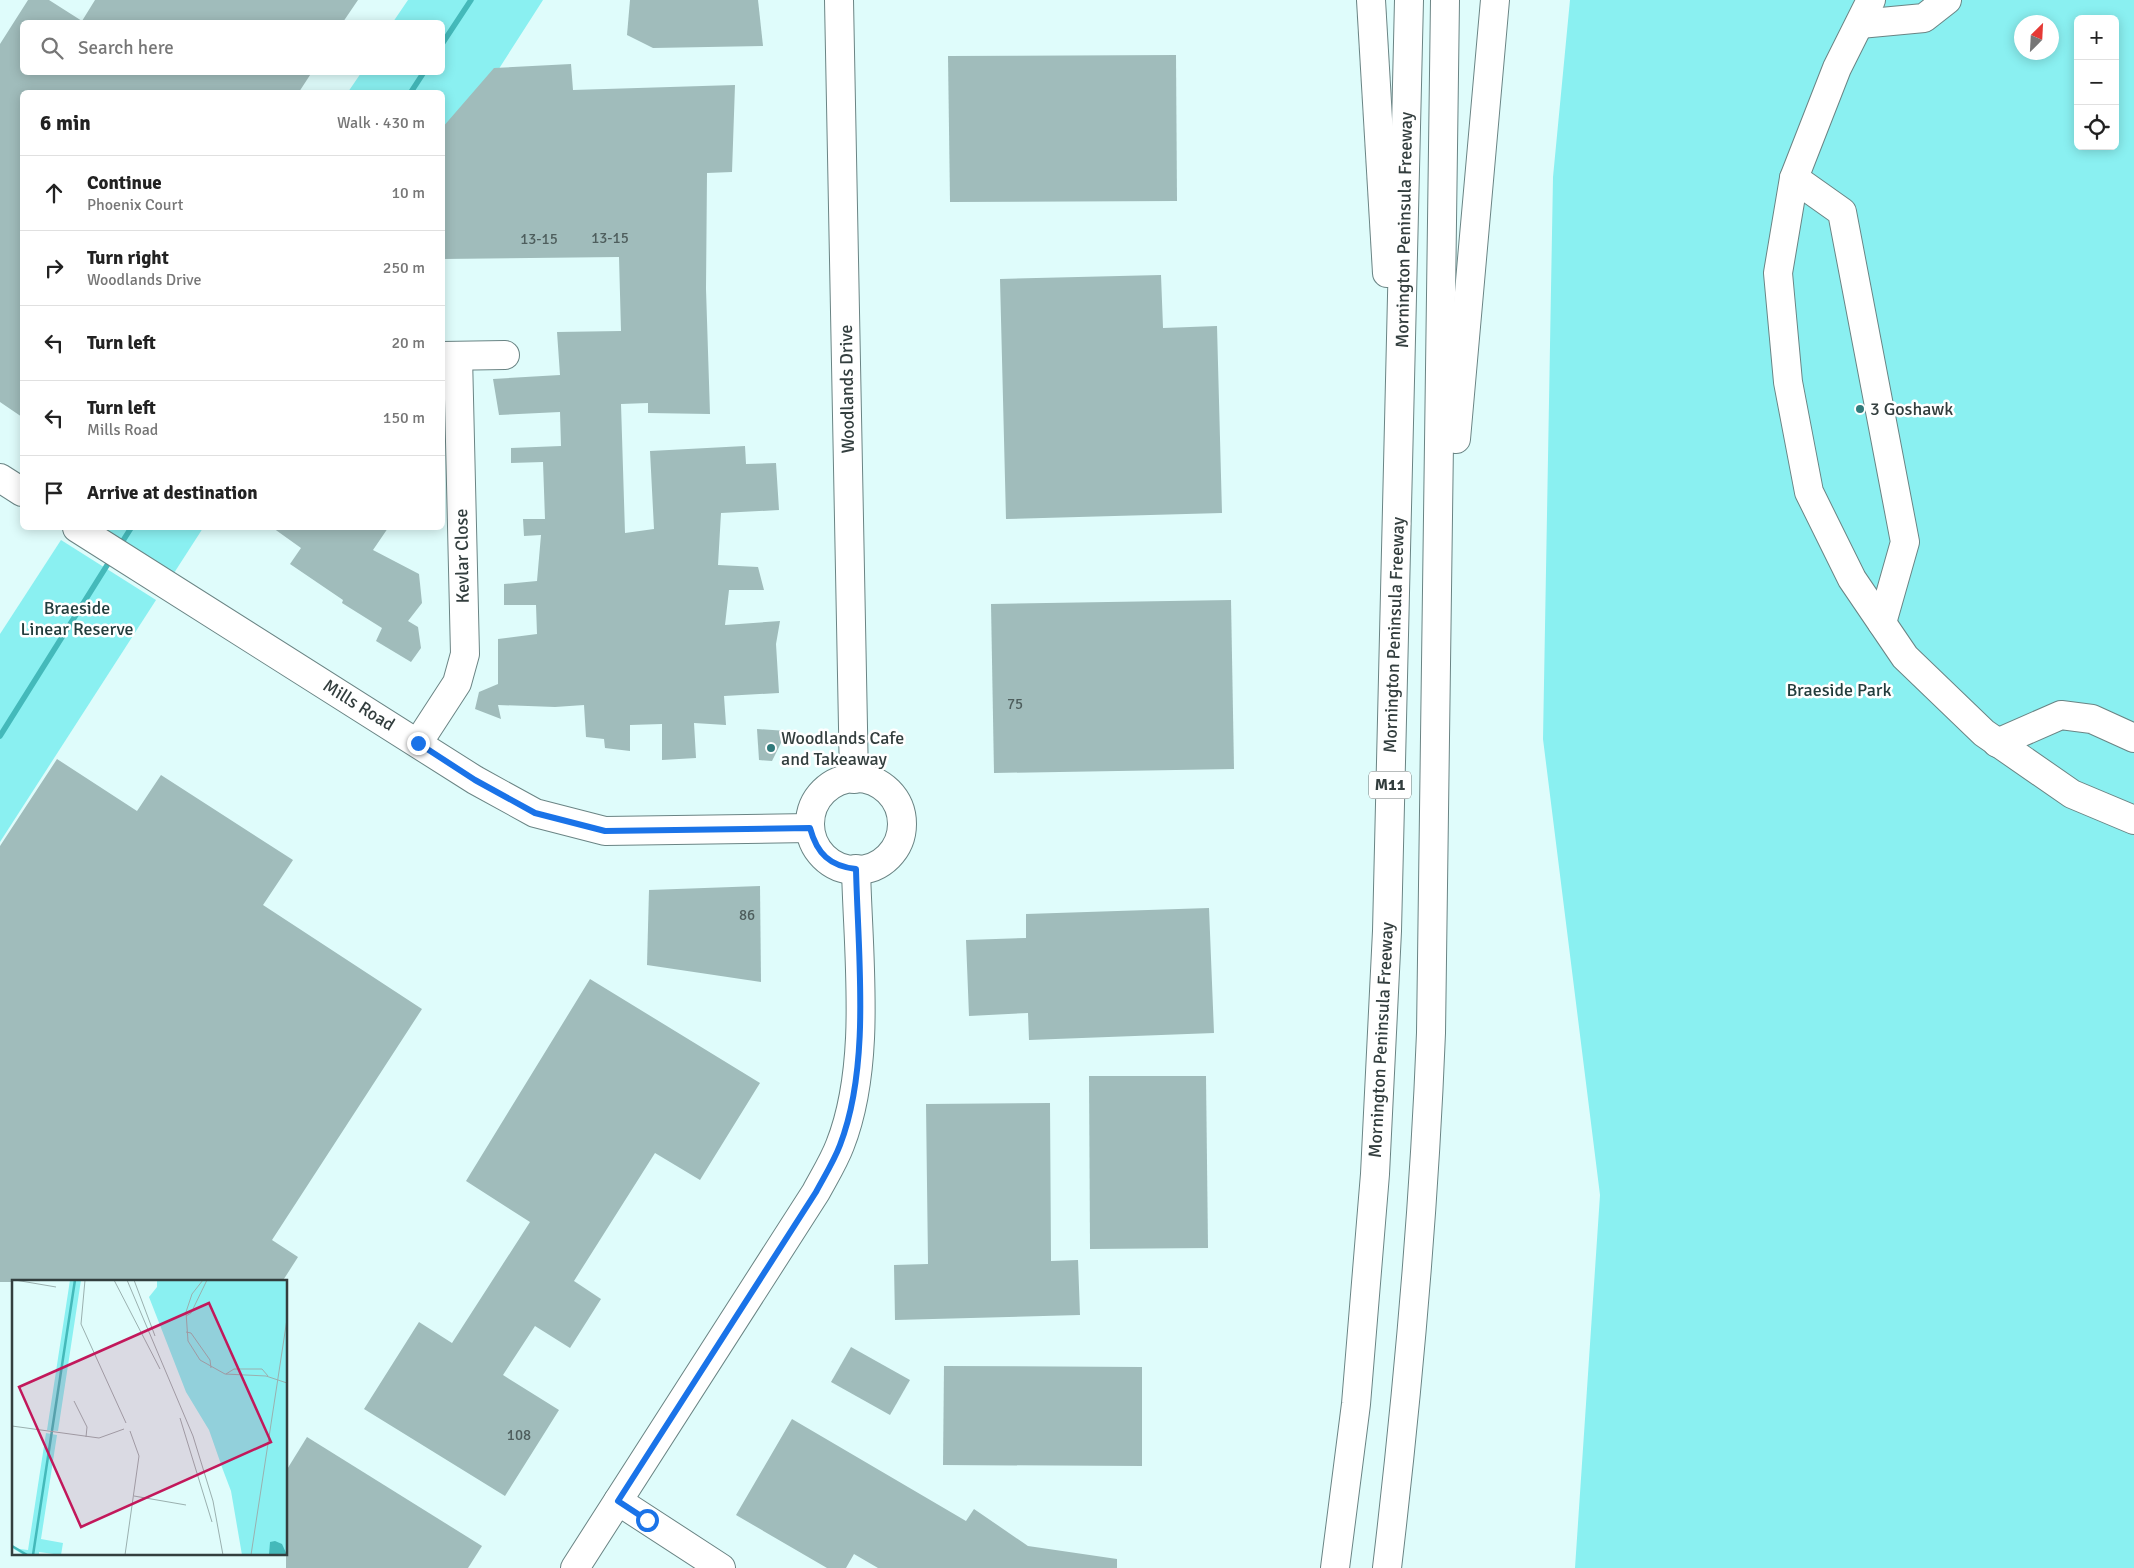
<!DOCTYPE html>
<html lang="en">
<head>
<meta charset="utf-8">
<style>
  :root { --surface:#fff; --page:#f2f2f2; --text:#222; --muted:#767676; --line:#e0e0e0 }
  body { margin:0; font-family:Signika,sans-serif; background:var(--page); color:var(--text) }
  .controls { position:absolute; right:15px; top:15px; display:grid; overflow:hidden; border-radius:8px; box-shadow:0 2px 12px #0003 }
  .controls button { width:45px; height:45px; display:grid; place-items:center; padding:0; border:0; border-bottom:1px solid var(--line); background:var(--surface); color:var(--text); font:25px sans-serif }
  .compass { position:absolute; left:2014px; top:15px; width:45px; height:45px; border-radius:50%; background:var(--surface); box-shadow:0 2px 12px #0003; rotate:24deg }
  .stop { position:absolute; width:15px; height:15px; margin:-11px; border:4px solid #1a73e8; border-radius:50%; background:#fff }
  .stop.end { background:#1a73e8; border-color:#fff; box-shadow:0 1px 5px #0008 }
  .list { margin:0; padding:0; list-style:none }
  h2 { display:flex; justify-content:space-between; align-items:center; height:65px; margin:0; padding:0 20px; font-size:21px }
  h2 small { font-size:16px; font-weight:400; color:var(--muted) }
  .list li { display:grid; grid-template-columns:32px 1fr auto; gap:15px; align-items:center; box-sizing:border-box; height:75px; padding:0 20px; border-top:1px solid var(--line) }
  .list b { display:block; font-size:19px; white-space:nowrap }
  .list p { margin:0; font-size:16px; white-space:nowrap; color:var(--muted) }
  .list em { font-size:16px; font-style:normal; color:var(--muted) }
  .icon { flex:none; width:28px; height:28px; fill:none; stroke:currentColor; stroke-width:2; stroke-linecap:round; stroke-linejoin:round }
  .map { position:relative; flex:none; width:2134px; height:1568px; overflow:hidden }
  .search { position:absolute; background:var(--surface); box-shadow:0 2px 12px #0003; left:20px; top:20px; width:425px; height:55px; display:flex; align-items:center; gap:12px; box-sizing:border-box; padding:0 18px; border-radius:8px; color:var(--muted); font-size:19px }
  .panel { position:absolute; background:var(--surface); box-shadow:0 2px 12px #0003; left:20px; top:90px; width:425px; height:440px; border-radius:8px }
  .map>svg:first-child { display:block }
</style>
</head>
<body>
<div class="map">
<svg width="2134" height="1568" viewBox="0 0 2134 1568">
  <rect width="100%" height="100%" fill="#dffcfb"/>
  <g fill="#8af0f1" fill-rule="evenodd">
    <path d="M 408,0 L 543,0 L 443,156 L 442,92 L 348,92 L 361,73 L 442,72 L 442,22 L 393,22 Z"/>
    <path d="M 1570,0 L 2134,0 L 2134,1568 L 1575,1568 L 1600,1195 L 1543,739 L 1553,177 ZM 2078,19 L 2115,19 L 2115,146 L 2078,146 ZM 2022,22 L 2052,22 L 2052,52 L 2022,52 Z"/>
    <path d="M 97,528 L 203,528 L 174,573 L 164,570 Z"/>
    <path d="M 61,540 L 156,600 L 0,842 L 0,634 Z"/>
  </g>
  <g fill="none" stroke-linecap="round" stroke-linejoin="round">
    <g stroke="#44b9ba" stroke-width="5.5">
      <path d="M 442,44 L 471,0"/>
      <path d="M 411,92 L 424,72"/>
      <path d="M 119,547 L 131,528"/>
      <path d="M 0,736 L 111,559"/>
    </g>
  </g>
  <g fill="#a0bcbb">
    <path d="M 28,0 L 49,0 L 82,21 L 95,0 L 358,0 L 343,22 L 22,22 L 22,72 L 312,72 L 299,92 L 22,92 L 22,417 L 0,402 L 0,44 Z"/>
    <path d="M 630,0 L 758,0 L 763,46 L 653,48 L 627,35 Z"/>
    <path d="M 1176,55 L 1177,201 L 950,202 L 948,56 Z"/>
    <path d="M 571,64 L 573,90 L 735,85 L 732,172 L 707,173 L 706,289 L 710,414 L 648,413 L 648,403 L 621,404 L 625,533 L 654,529 L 650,451 L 745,446 L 746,464 L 776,463 L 779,510 L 721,513 L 718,565 L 758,567 L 764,590 L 729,590 L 725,625 L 780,621 L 776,644 L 779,693 L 724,696 L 726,725 L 694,723 L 696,758 L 662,760 L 662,724 L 630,725 L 630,751 L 605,748 L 604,739 L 586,737 L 584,705 L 555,707 L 498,705 L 501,719 L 475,709 L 479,692 L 498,684 L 498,639 L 537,634 L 536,605 L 504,605 L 504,584 L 537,581 L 541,535 L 524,536 L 523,519 L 545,519 L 543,462 L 511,463 L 511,448 L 561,446 L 560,412 L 499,415 L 493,379 L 560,375 L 557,332 L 621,331 L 619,257 L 442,259 L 442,128 L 494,68 Z"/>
    <path d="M 1161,275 L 1163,328 L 1217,326 L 1222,513 L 1006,519 L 1000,279 Z"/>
    <path d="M 273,528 L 388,528 L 373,550 L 419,574 L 422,603 L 408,621 L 418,627 L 421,648 L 411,662 L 376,641 L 382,628 L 342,603 L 343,600 L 290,564 L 301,548 Z"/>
    <path d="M 1231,600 L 1234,769 L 994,773 L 991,604 Z"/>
    <path d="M 757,729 L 787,731 L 772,761 L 759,760 Z"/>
    <path d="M 57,759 L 137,811 L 161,775 L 293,860 L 263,905 L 422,1009 L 272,1240 L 298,1257 L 282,1282 L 0,1282 L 0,846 Z"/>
    <path d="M 760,886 L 761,982 L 647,965 L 649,890 Z"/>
    <path d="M 1209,908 L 1214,1033 L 1029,1040 L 1028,1013 L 969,1016 L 966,940 L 1026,938 L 1026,914 Z"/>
    <path d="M 590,979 L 760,1083 L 700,1180 L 655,1153 L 574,1281 L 601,1299 L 570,1348 L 535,1326 L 503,1375 L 559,1410 L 505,1496 L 364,1409 L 419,1322 L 452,1343 L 530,1222 L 466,1181 Z"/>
    <path d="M 1089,1076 L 1206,1076 L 1208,1248 L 1090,1249 Z"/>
    <path d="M 1050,1103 L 1051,1261 L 1078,1260 L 1080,1315 L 895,1320 L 894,1265 L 928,1264 L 926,1104 Z"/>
    <path d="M 851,1347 L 910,1380 L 890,1415 L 831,1382 Z"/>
    <path d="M 944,1366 L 1142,1367 L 1142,1466 L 943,1465 Z"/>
    <path d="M 792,1419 L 966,1521 L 974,1509 L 1028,1546 L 1117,1559 L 1117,1568 L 878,1568 L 854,1554 L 846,1568 L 827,1568 L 736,1515 Z"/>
    <path d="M 307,1437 L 482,1546 L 468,1568 L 286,1568 L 286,1471 Z"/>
  </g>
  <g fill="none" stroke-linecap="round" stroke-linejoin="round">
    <g stroke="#6a8484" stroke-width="30">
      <g id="minor">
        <path d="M 839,0 L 854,779"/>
        <path d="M 1871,0 L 1837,68 L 1794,178 L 1778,273 L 1788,382 L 1809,492 L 1852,579 L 1905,657 L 1984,733 L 2072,794 L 2134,820"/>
        <path d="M 1860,24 L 1924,18 L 1947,0"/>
        <path d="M 1794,178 L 1842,212 L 1905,542 L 1882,623"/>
        <path d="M 442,356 L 505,355"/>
        <path d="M 0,478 L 22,492"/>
        <path d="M 77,528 L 475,780 L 535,813 L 605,831 L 810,828"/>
        <path d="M 418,743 L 457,683 L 465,654 L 458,356"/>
        <path d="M 1997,743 L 2061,715 L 2092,719 L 2134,738"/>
        <circle cx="856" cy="824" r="46"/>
        <path d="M 618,1501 L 721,1568"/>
        <path d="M 575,1568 L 816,1192 C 824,1177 834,1161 840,1145 C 872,1064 858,956 856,869"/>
      </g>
    </g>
    <g stroke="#6a8484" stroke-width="30">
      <g id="highway">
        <path d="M 1371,0 L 1387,273"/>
        <path d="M 1456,439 L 1495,0"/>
        <path d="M 1335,1568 L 1356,1404 L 1375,1174 L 1387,931 L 1409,0"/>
        <path d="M 1387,1568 C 1408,1390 1424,1212 1431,1033 L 1445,0"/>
      </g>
    </g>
    <use href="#minor" stroke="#fff" stroke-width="28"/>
    <use href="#highway" stroke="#fff" stroke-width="28"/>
  </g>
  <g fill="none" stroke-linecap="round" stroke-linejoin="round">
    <path stroke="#1a73e8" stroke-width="6" d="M 418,743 L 475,780 L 535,813 L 605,831 L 810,828 C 817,854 830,866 856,869 C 858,955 871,1065 840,1145 C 834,1161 824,1177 816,1192 L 618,1501 L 647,1520"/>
  </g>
  <g fill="#317a7b" stroke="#fff" stroke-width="2">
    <circle cx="1860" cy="409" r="5"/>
    <circle cx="771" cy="748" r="5"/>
  </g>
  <g text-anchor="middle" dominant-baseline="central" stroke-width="5" stroke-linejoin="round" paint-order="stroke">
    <g font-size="15" fill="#4e5e5d">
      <text x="610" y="238">13-15</text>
      <text x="539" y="239">13-15</text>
      <text x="1015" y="704">75</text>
      <text x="747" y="915">86</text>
      <text x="519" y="1435">108</text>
    </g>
    <rect fill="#fff" stroke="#707878" stroke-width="1" x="1369" y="771.5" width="42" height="27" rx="4"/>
    <g font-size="16" font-weight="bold" fill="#333e3e">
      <text x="1390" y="785">M11</text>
    </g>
    <g font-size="18" fill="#333e3e" stroke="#fff">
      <text transform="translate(1404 230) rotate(-89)">Mornington Peninsula Freeway</text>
      <text transform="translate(847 389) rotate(-91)">Woodlands Drive</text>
      <text transform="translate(462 556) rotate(-91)">Kevlar Close</text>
      <text transform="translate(1394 635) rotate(-88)">Mornington Peninsula Freeway</text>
      <text transform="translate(359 705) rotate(32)">Mills Road</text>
      <text transform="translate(1381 1040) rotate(-87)">Mornington Peninsula Freeway</text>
    </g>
    <g font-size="18" fill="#333e3e" stroke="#fff" text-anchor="start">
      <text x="1870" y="409">3 Goshawk</text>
      <text x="781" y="738">Woodlands Cafe<tspan x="781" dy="21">and Takeaway</tspan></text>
    </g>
    <g font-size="18" fill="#233d3d" stroke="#fff">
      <text x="77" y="608">Braeside<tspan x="77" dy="21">Linear Reserve</tspan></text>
      <text x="1839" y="690">Braeside Park</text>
    </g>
  </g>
  <g transform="translate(12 1280)">
    <rect width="275" height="275" fill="#dffcfb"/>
    <path d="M 58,0 L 69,0 L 46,151 L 35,150 ZM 145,0 L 275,0 L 275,275 L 230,275 L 219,211 L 211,190 L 197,150 L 174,112 L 137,17 L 145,7 ZM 34,153 L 45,155 L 29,259 L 51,263 L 49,275 L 27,272 L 27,275 L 12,275 L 0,268 L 16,270 Z" fill="#8af0f1"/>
    <path d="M 263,261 L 270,264 L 275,275 L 257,275 L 258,262 Z" fill="#44b9ba"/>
    <path fill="none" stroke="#44b9ba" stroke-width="2.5" d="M 0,266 L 15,275M 21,275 L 63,0"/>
    <path fill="none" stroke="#9ab0af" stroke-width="1" d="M 3,0 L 44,7M 73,0 L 69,44 L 114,143M 102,0 L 148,89M 115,0 L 181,156 L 201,221 L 211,275M 122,0 L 143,56M 191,0 L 180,14 L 174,32 L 176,61 L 188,80 L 213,94 L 254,96 L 275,103M 220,0 L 237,0M 174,36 L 179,33 L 195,0M 174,52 L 179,53 L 198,80 L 199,88M 214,94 L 222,89 L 250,89 L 256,96M 62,121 L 75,147 L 74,157M 168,138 L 200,242M 0,146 L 87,158 L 112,149M 122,216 L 174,225M 113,275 L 127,176 L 118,151M 239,275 L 275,39"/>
    <path fill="#c2185b" fill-opacity="0.15" stroke="#c2185b" stroke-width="2.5" d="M 197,23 L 259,162 L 69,247 L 7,107 Z"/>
    <rect width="275" height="275" fill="none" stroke="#333e3e" stroke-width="2.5"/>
  </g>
</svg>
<div class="controls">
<button>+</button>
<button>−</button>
<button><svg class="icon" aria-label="locate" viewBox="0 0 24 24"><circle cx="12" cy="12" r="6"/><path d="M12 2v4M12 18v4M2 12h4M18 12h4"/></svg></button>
</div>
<svg class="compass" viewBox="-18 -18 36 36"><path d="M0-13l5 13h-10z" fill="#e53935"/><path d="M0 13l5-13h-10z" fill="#767676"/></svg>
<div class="stop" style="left:647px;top:1520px"></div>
<div class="stop end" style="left:418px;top:743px"></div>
<div class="search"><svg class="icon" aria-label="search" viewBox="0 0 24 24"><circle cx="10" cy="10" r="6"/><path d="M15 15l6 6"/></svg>Search here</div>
<section class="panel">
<h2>6 min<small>Walk · 430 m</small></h2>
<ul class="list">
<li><svg class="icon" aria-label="ahead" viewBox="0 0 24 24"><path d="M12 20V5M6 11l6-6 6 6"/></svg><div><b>Continue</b><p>Phoenix Court</p></div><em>10 m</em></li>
<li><svg class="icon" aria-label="right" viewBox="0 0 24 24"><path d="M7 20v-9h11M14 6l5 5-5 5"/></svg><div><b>Turn right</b><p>Woodlands Drive</p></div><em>250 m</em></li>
<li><svg class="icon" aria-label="left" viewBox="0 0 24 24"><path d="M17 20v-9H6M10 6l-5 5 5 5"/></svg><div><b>Turn left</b></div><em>20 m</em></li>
<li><svg class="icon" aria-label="left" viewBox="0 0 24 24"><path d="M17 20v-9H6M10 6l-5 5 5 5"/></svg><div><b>Turn left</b><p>Mills Road</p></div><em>150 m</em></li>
<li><svg class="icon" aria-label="arrive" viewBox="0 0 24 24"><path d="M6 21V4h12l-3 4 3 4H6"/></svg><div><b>Arrive at destination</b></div></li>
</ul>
</section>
</div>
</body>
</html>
